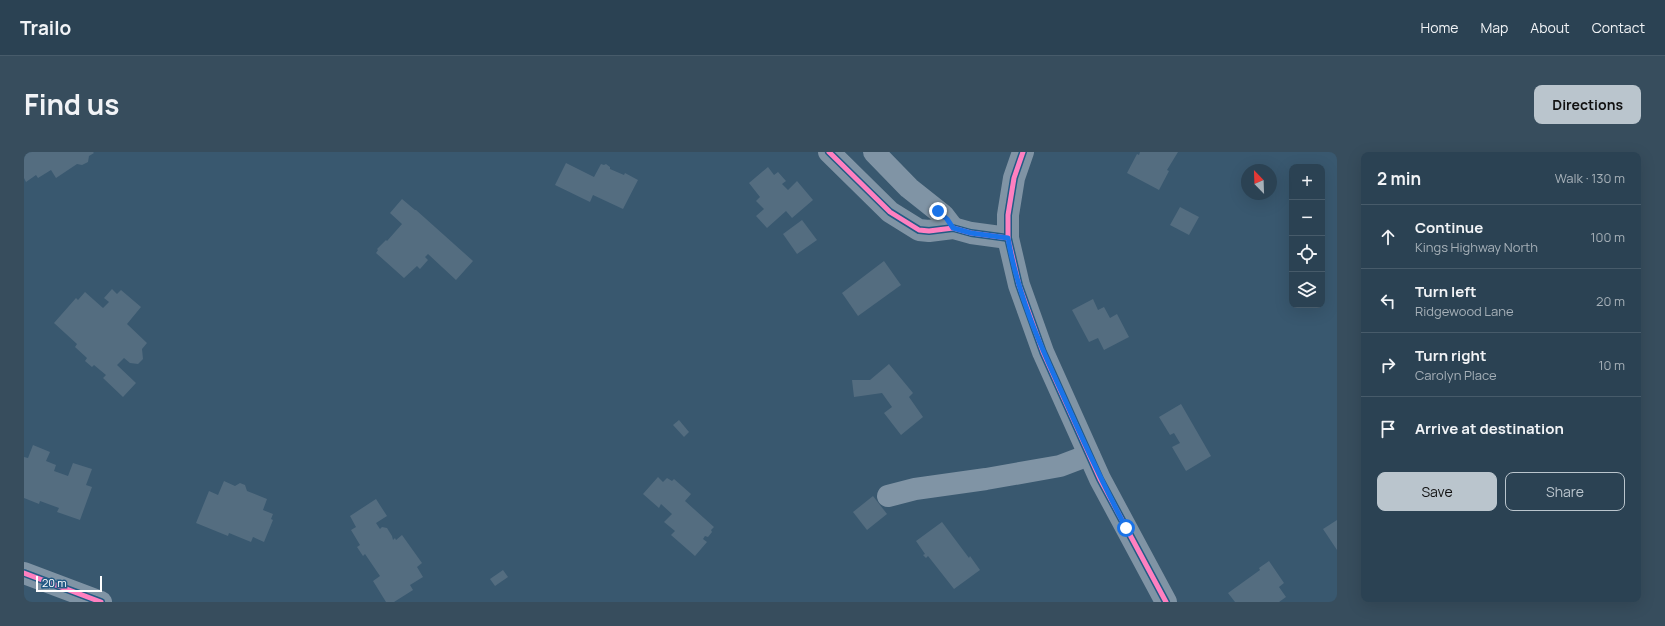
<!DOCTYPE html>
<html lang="en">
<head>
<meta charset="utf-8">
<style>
  :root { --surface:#2b4253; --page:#374d5d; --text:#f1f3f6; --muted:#a6b0b8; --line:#475b6a; --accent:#bac5cd }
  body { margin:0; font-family:Manrope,sans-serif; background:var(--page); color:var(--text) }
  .controls { position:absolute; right:12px; top:12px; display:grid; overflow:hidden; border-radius:8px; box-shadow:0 4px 16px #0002 }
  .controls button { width:36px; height:36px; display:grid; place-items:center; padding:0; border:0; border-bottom:1px solid var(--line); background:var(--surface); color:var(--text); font:20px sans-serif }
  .compass { position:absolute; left:1217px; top:12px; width:36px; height:36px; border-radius:50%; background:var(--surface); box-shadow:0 4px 16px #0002; rotate:337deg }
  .scale { position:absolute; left:12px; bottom:10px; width:66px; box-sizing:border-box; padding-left:4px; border:2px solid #fff; border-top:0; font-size:11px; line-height:14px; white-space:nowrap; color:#fff; -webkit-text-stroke:3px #235b85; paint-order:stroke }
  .stop { position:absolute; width:12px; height:12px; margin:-9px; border:3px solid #1a73e8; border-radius:50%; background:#fff }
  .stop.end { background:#1a73e8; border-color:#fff; box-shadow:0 1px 4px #0008 }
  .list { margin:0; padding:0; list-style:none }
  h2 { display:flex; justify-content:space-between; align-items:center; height:52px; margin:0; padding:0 16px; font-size:17px }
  h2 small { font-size:13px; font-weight:400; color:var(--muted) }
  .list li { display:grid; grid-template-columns:26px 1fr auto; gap:12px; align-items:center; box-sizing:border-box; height:64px; padding:0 16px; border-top:1px solid var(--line) }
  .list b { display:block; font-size:15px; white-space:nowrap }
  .list p { margin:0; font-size:13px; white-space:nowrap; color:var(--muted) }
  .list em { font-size:13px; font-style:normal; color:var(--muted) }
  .actions { display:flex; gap:8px; padding:12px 16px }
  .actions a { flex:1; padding:9px 0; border:1px solid var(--accent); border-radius:8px; text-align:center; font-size:14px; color:var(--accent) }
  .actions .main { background:var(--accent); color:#111 }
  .icon { flex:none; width:22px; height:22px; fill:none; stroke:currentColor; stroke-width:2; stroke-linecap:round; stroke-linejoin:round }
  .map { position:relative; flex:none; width:1313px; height:450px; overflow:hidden; border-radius:8px }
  header { display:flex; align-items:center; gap:24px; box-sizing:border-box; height:56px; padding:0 20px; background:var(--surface); border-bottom:1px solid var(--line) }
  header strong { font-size:19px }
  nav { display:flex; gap:22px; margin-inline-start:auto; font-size:14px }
  .intro { display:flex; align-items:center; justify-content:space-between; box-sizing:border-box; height:96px; padding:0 24px }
  h1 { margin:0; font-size:28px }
  .button { padding:10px 18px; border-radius:8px; background:var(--accent); color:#111; font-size:14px; font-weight:700 }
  main { display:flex; gap:24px; padding:0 24px }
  aside { flex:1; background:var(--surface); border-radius:8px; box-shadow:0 4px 16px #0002 }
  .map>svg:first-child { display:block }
</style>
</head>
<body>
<header>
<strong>Trailo</strong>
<nav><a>Home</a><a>Map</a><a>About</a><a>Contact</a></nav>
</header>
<div class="intro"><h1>Find us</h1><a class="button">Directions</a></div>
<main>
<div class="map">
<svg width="1313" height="450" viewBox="0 0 1313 450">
  <rect width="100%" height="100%" fill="#39586f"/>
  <g fill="#546d80">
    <path d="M 0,0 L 69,0 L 70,1 L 65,4 L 64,10 L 58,13 L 53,12 L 32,26 L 27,18 L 14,26 L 12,23 L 2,30 L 0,26 Z"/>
    <path d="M 1116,0 L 1154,0 L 1143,18 L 1145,19 L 1135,38 L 1103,21 L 1113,2 L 1115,3 Z"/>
    <path d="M 542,11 L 570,25 L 577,12 L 580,13 L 582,12 L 586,15 L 586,17 L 600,23 L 601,21 L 614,28 L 599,57 L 569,43 L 566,50 L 531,33 Z"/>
    <path d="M 744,15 L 750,23 L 754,20 L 762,29 L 758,32 L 764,38 L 773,29 L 789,48 L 768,66 L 762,59 L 743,76 L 732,64 L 740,57 L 732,49 L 736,45 L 725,31 Z"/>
    <path d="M 378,47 L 391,58 L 392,58 L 449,109 L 432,128 L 404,102 L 401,105 L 404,108 L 396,117 L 393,114 L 380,126 L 352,101 L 354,98 L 353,97 L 362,88 L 363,89 L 378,72 L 366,61 Z"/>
    <path d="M 1156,55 L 1175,65 L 1165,83 L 1146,73 Z"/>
    <path d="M 778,68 L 793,88 L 773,102 L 759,82 Z"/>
    <path d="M 860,109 L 877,133 L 834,164 L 818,141 Z"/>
    <path d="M 88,137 L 93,142 L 97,138 L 117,155 L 103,172 L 123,191 L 118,197 L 119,207 L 114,212 L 106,211 L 100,206 L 93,213 L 112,231 L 99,245 L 79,226 L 82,223 L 70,213 L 68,215 L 61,209 L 63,206 L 51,195 L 53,192 L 30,171 L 52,146 L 54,148 L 61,140 L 79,156 L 85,150 L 80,146 Z"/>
    <path d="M 1069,147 L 1074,158 L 1080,155 L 1086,166 L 1093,162 L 1105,185 L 1080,198 L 1074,186 L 1065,190 L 1048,158 Z"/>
    <path d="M 865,212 L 889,241 L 885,245 L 899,265 L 877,283 L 860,261 L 868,255 L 858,241 L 830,245 L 828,228 L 846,228 Z"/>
    <path d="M 1157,252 L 1187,304 L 1162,319 L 1148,295 L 1156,291 L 1150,281 L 1146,283 L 1135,265 Z"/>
    <path d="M 655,268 L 665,280 L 660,285 L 649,273 Z"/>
    <path d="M 9,293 L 26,300 L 22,309 L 32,313 L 30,319 L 44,324 L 49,311 L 68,317 L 62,333 L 68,335 L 56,368 L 33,360 L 35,356 L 16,349 L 15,352 L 0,346 L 0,305 L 4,306 Z"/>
    <path d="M 634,325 L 639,330 L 643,326 L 648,329 L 650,327 L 667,342 L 661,349 L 690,375 L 687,378 L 688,380 L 684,385 L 681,384 L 679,387 L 683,390 L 671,404 L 647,383 L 651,379 L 640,370 L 648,362 L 637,352 L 635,356 L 619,342 Z"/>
    <path d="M 200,329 L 211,334 L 216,331 L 221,333 L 223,339 L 243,347 L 239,358 L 249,362 L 247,367 L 249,368 L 240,390 L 229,385 L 227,390 L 205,381 L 204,384 L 172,371 L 185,339 L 194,343 Z"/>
    <path d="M 849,344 L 863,362 L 843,378 L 829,360 Z"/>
    <path d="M 352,347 L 363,364 L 352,371 L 356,377 L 358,375 L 363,376 L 368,384 L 369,388 L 371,386 L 372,388 L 378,383 L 398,411 L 393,415 L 399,425 L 386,433 L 389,438 L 370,450 L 362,450 L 349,429 L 356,424 L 341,402 L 339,404 L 333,395 L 336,393 L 327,378 L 332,375 L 326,364 Z"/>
    <path d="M 1313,368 L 1313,398 L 1299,377 Z"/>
    <path d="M 918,370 L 945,406 L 946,404 L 956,418 L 930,437 L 904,404 L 902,406 L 899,403 L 901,402 L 892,389 Z"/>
    <path d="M 1245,409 L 1260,431 L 1255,435 L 1262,445 L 1255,450 L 1211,450 L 1204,441 L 1236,418 L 1235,416 Z"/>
    <path d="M 479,418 L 484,425 L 471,434 L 466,427 Z"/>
  </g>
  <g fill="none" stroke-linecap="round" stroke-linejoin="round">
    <g stroke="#8094a5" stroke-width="22">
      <path d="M 805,0 L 866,60 L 895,78 L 905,79 L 929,76 L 947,81 L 984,86"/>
      <path d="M 850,0 L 885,36 L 919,63 L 929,76"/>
      <path d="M 999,0 L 990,26 L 984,63 L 984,86 L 995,133 L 1019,200 L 1076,327 L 1142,450"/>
      <path d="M 864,344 L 891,337 L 962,327 L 1036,314 L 1065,303"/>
      <path d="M 0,421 L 77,450"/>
    </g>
    <g stroke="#235b85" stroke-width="8">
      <g id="cycleway">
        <path d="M 805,0 L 866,60 L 895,78 L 905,79 L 929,76 L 947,81 L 984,86"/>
        <path d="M 999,0 L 990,26 L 984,63 L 984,86 L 995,133 L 1019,200 L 1076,327 L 1142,450"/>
        <path d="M 0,421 L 77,450"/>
      </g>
    </g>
    <use href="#cycleway" stroke="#ff80c0" stroke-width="5"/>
  </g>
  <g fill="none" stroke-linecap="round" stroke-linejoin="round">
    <path stroke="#1a73e8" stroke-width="5" d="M 914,59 L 923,67 L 929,76 L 947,81 L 984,86 C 993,140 1015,191 1038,241 C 1058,287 1079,332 1102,376"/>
  </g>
</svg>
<div class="controls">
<button>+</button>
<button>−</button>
<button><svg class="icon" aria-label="locate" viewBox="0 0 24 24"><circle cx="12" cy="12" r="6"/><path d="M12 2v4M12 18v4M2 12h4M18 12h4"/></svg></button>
<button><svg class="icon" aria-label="layers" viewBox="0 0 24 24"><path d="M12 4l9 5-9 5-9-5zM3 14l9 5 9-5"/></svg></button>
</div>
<svg class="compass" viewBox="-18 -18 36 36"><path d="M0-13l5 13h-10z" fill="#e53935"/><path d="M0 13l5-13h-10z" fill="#a6b0b8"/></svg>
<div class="scale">20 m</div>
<div class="stop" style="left:1102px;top:376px"></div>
<div class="stop end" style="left:914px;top:59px"></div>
</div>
<aside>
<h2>2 min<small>Walk · 130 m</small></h2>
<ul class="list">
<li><svg class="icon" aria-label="ahead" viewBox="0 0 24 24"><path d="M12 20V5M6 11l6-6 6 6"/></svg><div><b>Continue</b><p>Kings Highway North</p></div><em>100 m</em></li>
<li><svg class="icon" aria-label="left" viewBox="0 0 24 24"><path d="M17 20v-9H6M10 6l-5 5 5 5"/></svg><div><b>Turn left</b><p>Ridgewood Lane</p></div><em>20 m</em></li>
<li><svg class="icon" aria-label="right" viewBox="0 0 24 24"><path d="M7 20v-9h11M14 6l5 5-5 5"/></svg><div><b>Turn right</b><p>Carolyn Place</p></div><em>10 m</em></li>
<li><svg class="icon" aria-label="arrive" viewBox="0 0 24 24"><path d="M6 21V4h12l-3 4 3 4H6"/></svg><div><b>Arrive at destination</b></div></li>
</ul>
<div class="actions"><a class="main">Save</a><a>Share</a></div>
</aside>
</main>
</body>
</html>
